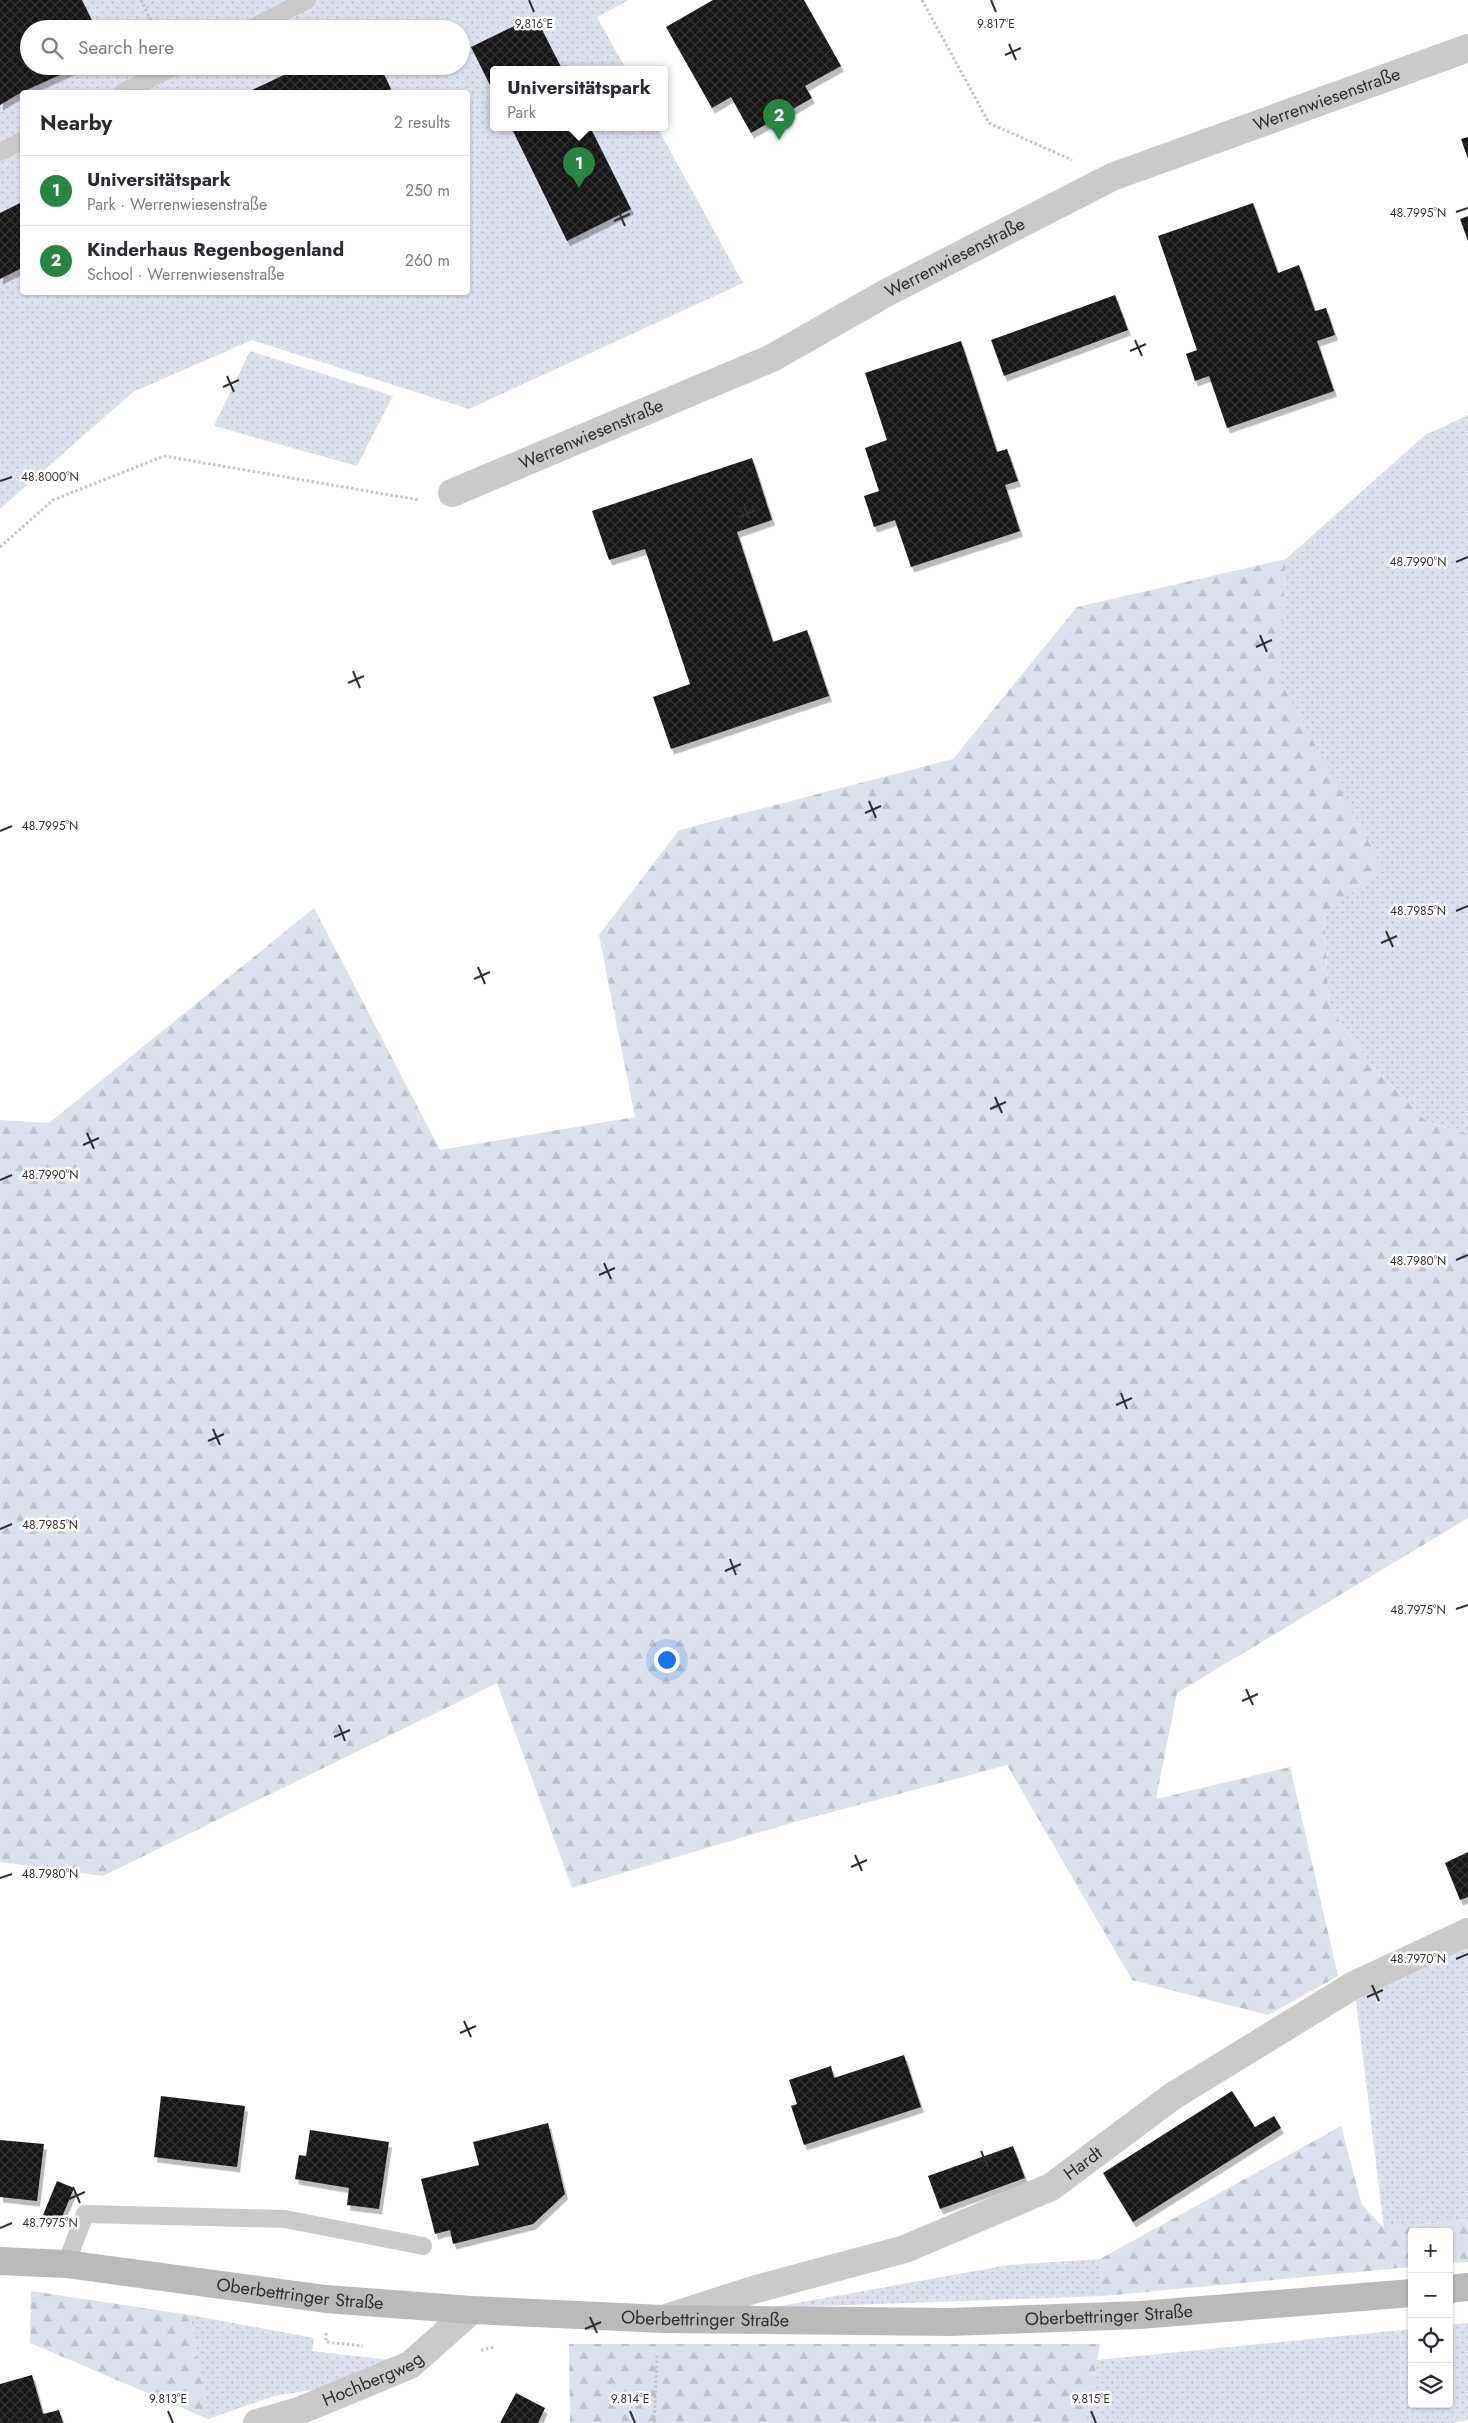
<!DOCTYPE html>
<html lang="en">
<head>
<meta charset="utf-8">
<style>
  :root { --surface:#fff; --page:#f2f2f3; --text:#2b2b33; --muted:#7c7c81; --line:#e1e1e2; --accent:#288541 }
  body { margin:0; font-family:Jost,sans-serif; background:var(--page); color:var(--text) }
  .controls { position:absolute; right:15px; bottom:15px; display:grid; overflow:hidden; border-radius:5px; box-shadow:0 1px 4px #0004 }
  .controls button { width:45px; height:45px; display:grid; place-items:center; padding:0; border:0; border-bottom:1px solid var(--line); background:var(--surface); color:var(--text); font:25px sans-serif }
  .you { position:absolute; left:666px; top:1659px; width:18px; height:18px; margin:-12px; border:4px solid #fff; border-radius:50%; background:#1a73e8; box-shadow:0 0 0 8px #1a73e833 }
  .badge { display:grid; place-items:center; width:32px; height:32px; border-radius:50%; background:var(--accent); color:#fff; font-size:16px; font-weight:700 }
  .pin { position:absolute; translate:-50% -41px; filter:drop-shadow(0 1px 2px #0008) }
  .pin::after { content:''; position:absolute; top:26px; width:18px; height:15px; background:inherit; clip-path:polygon(0 0,100% 0,50% 100%) }
  .popup { position:absolute; left:490px; top:66px; width:178px; height:65px; box-sizing:border-box; display:grid; place-content:center; border-radius:5px; background:var(--surface); filter:drop-shadow(0 1px 4px #0005); font-size:16px; white-space:nowrap; color:var(--muted) }
  .popup b { font-size:19px; color:var(--text) }
  .popup::after { content:''; position:absolute; left:50%; top:100%; margin-left:-10px; border:10px solid transparent; border-top-color:var(--surface) }
  .list { margin:0; padding:0; list-style:none }
  h2 { display:flex; justify-content:space-between; align-items:center; height:65px; margin:0; padding:0 20px; font-size:21px }
  h2 small { font-size:16px; font-weight:400; color:var(--muted) }
  .list li { display:grid; grid-template-columns:32px 1fr auto; gap:15px; align-items:center; box-sizing:border-box; height:70px; padding:0 20px; border-top:1px solid var(--line) }
  .list b { display:block; font-size:19px; white-space:nowrap }
  .list p { margin:0; font-size:16px; white-space:nowrap; color:var(--muted) }
  .list em { font-size:16px; font-style:normal; color:var(--muted) }
  .icon { flex:none; width:28px; height:28px; fill:none; stroke:currentColor; stroke-width:2; stroke-linecap:round; stroke-linejoin:round }
  .map { position:relative; flex:none; width:1468px; height:2423px; overflow:hidden }
  .search { position:absolute; background:var(--surface); box-shadow:0 1px 4px #0004; left:20px; top:20px; width:450px; height:55px; display:flex; align-items:center; gap:12px; box-sizing:border-box; padding:0 18px; border-radius:28px; color:var(--muted); font-size:19px }
  .panel { position:absolute; background:var(--surface); box-shadow:0 1px 4px #0004; left:20px; top:90px; width:450px; height:205px; border-radius:5px }
  .map>svg:first-child { display:block }
</style>
</head>
<body>
<div class="map">
<svg width="1468" height="2423" viewBox="0 0 1468 2423">
  <defs>
    <pattern id="grass-dots" width="8" height="8" patternUnits="userSpaceOnUse" patternTransform="scale(1.25)"><rect width="8" height="8" fill="#dce1ee"/><path d="M2 2h.1M6 6h.1" fill="none" stroke="#bdc1cc" stroke-width="1.8" stroke-linecap="round"/></pattern>
    <pattern id="forest-firs" width="22" height="20" patternUnits="userSpaceOnUse" patternTransform="scale(1.25)"><rect width="22" height="20" fill="#dce1ee"/><path d="M5 1l3.5 6h-7zM16 11l3.5 6h-7z" fill="#bdc1cc"/></pattern>
    <pattern id="building-cross-hatch" width="8" height="8" patternUnits="userSpaceOnUse" patternTransform="scale(1.25)"><rect width="8" height="8" fill="#171717"/><path d="M0 0l8 8M0 8l8-8" fill="none" stroke="#303030"/></pattern>
    <filter id="shadow"><feDropShadow dx="3" dy="5.5" stdDeviation="0" flood-color="#0004"/></filter>
  </defs>
  <rect width="100%" height="100%" fill="#fff"/>
  <g fill="url(#grass-dots)" fill-rule="evenodd">
    <path d="M 0,0 L 629,0 L 597,17 L 626,69 L 494,69 L 494,127 L 657,127 L 743,283 L 469,409 L 252,340 L 133,392 L 0,509 ZM 29,29 L 461,29 L 461,66 L 29,66 ZM 22,92 L 468,92 L 468,292 L 22,292 Z"/>
    <path d="M 250,351 L 393,396 L 357,466 L 214,426 Z"/>
    <path d="M 1468,415 L 1468,1134 L 1426,1121 L 1371,1064 L 1329,1007 L 1324,915 L 1278,679 L 1286,559 L 1425,435 Z"/>
    <path d="M 1468,1932 L 1468,2220 L 1384,2228 L 1354,1985 Z"/>
    <path d="M 1100,2259 L 1103,2296 L 769,2308 L 1008,2265 Z"/>
    <path d="M 190,2315 L 314,2338 L 312,2351 L 390,2360 L 319,2389 L 274,2396 L 208,2419 Z"/>
    <path d="M 1468,2323 L 1468,2420 L 1453,2423 L 1086,2423 L 1097,2360 L 1412,2329 L 1412,2404 L 1449,2404 L 1449,2325 Z"/>
  </g>
  <g fill="url(#forest-firs)">
    <path d="M 1286,559 L 1279,679 L 1383,868 L 1324,915 L 1329,1007 L 1371,1064 L 1426,1121 L 1468,1134 L 1468,1518 L 1177,1693 L 1156,1799 L 1290,1767 L 1338,1976 L 1268,2015 L 1132,1980 L 1007,1765 L 791,1823 L 572,1888 L 497,1683 L 103,1876 L 0,1862 L 0,1120 L 49,1123 L 314,908 L 440,1150 L 635,1117 L 599,935 L 679,830 L 953,759 L 1077,607 Z"/>
    <path d="M 1341,2126 L 1362,2205 L 1384,2228 L 1468,2220 L 1468,2262 L 1449,2263 L 1449,2232 L 1412,2232 L 1412,2267 L 1103,2296 L 1100,2259 Z"/>
    <path d="M 31,2291 L 190,2315 L 208,2419 L 30,2343 Z"/>
    <path d="M 569,2344 L 1100,2344 L 1086,2423 L 570,2423 Z"/>
  </g>
  <g fill="url(#building-cross-hatch)" filter="url(#shadow)">
    <path d="M 0,0 L 82,0 L 96,29 L 29,29 L 29,66 L 80,66 L 22,92 L 0,105 Z"/>
    <path d="M 713,0 L 804,0 L 841,66 L 805,86 L 812,98 L 751,133 L 731,97 L 712,108 L 666,27 Z"/>
    <path d="M 535,16 L 562,69 L 494,69 L 494,93 L 471,47 Z"/>
    <path d="M 303,66 L 380,66 L 391,89 L 384,92 L 248,92 Z"/>
    <path d="M 511,127 L 590,127 L 631,209 L 567,241 Z"/>
    <path d="M 1468,137 L 1468,159 L 1461,139 Z"/>
    <path d="M 22,202 L 22,268 L 0,279 L 0,213 Z"/>
    <path d="M 1253,203 L 1278,273 L 1299,265 L 1315,311 L 1326,308 L 1335,335 L 1317,341 L 1334,391 L 1227,428 L 1209,376 L 1195,381 L 1186,354 L 1197,350 L 1158,236 Z"/>
    <path d="M 1468,216 L 1468,241 L 1460,219 Z"/>
    <path d="M 1115,295 L 1128,330 L 1004,376 L 991,340 Z"/>
    <path d="M 961,341 L 997,452 L 1007,449 L 1018,481 L 1005,485 L 1020,531 L 911,567 L 895,520 L 874,527 L 864,496 L 879,491 L 865,448 L 887,440 L 865,373 Z"/>
    <path d="M 752,458 L 772,520 L 737,532 L 773,642 L 807,630 L 829,696 L 671,749 L 653,697 L 690,684 L 645,549 L 609,560 L 592,511 Z"/>
    <path d="M 1468,1852 L 1468,1897 L 1460,1900 L 1445,1863 Z"/>
    <path d="M 904,2055 L 921,2107 L 804,2145 L 791,2106 L 797,2104 L 789,2080 L 831,2066 L 834,2078 Z"/>
    <path d="M 1232,2091 L 1255,2127 L 1274,2116 L 1281,2128 L 1133,2222 L 1103,2173 Z"/>
    <path d="M 161,2096 L 245,2106 L 237,2167 L 154,2157 Z"/>
    <path d="M 548,2123 L 565,2194 L 533,2224 L 453,2244 L 450,2230 L 435,2234 L 421,2179 L 479,2165 L 473,2142 Z"/>
    <path d="M 310,2130 L 389,2142 L 379,2209 L 347,2205 L 349,2188 L 295,2179 L 299,2155 L 306,2156 Z"/>
    <path d="M 0,2140 L 44,2144 L 37,2201 L 0,2197 Z"/>
    <path d="M 1013,2146 L 1025,2178 L 940,2209 L 928,2176 Z"/>
    <path d="M 57,2181 L 74,2188 L 60,2222 L 43,2215 Z"/>
    <path d="M 32,2375 L 43,2414 L 59,2410 L 63,2423 L 0,2423 L 0,2384 Z"/>
    <path d="M 516,2393 L 545,2408 L 538,2423 L 500,2423 Z"/>
  </g>
  <g fill="none" stroke-linecap="round" stroke-linejoin="round">
    <g stroke="#c4c4c4" stroke-width="3" stroke-dasharray="2.5 2.5" stroke-linecap="butt">
      <path d="M 141,0 L 155,29"/>
      <path d="M 922,0 L 989,123 L 1072,160"/>
      <path d="M 0,547 L 53,500 L 164,456 L 419,500"/>
      <path d="M 326,2333 L 326,2342 L 363,2346"/>
      <path d="M 481,2350 L 495,2347"/>
      <path d="M 654,2423 L 657,2354"/>
    </g>
    <g stroke="#cacaca" stroke-width="18">
      <path d="M 250,29 L 307,0"/>
      <path d="M 123,92 L 176,66"/>
      <path d="M 0,152 L 22,141"/>
      <path d="M 66,2264 L 85,2214 L 285,2219 L 423,2246"/>
    </g>
    <g stroke="#cacaca" stroke-width="28">
      <path id="s1" d="M 452,493 L 772,358 L 886,293 L 1112,177 L 1468,48"/>
      <path id="s2" d="M 669,2317 L 753,2290 L 905,2249 L 1051,2187 L 1173,2096 L 1354,1985 L 1468,1932"/>
      <path id="s3" d="M 257,2423 L 299,2411 L 410,2365 L 472,2310"/>
    </g>
    <g stroke="#bababa" stroke-width="28">
      <path id="s4" d="M 0,2261 L 66,2264 L 326,2299 L 472,2310 L 663,2319 L 951,2322 L 1140,2315 L 1412,2293"/>
      <path d="M 1449,2289 L 1468,2287"/>
    </g>
  </g>
  <path fill="none" stroke="#303030" stroke-width="2" d="M 529,0 L 534,12M 991,0 L 996,12M 1009,44 L 1016,60M 1005,55 L 1021,48M 618,210 L 625,226M 1456,212 L 1468,208M 614,221 L 630,214M 1135,340 L 1142,356M 1130,351 L 1146,344M 227,376 L 234,392M 223,387 L 239,380M 0,481 L 12,477M 744,506 L 751,522M 739,517 L 755,510M 1456,562 L 1468,557M 1260,635 L 1267,652M 1256,647 L 1272,640M 353,671 L 360,688M 348,683 L 364,676M 869,801 L 876,818M 865,813 L 881,806M 0,831 L 12,826M 1456,911 L 1468,906M 1386,931 L 1393,947M 1381,943 L 1397,936M 478,967 L 485,984M 474,979 L 490,972M 995,1097 L 1002,1113M 990,1109 L 1006,1102M 87,1133 L 94,1149M 83,1145 L 99,1138M 0,1180 L 12,1175M 1456,1260 L 1468,1255M 604,1263 L 611,1279M 599,1275 L 615,1268M 1121,1393 L 1127,1409M 1116,1405 L 1132,1398M 213,1429 L 220,1445M 208,1441 L 224,1434M 0,1529 L 12,1524M 730,1559 L 736,1575M 725,1571 L 741,1564M 1456,1609 L 1468,1605M 1246,1689 L 1253,1705M 1242,1701 L 1258,1694M 339,1725 L 345,1741M 334,1737 L 350,1730M 855,1855 L 862,1871M 851,1867 L 867,1860M 0,1878 L 12,1874M 1456,1959 L 1468,1954M 1372,1985 L 1379,2001M 1367,1997 L 1383,1990M 464,2021 L 471,2037M 460,2033 L 476,2026M 981,2151 L 988,2167M 976,2163 L 992,2156M 73,2187 L 80,2203M 69,2199 L 85,2192M 0,2228 L 12,2223M 590,2317 L 597,2333M 585,2329 L 601,2322M 168,2411 L 173,2423M 630,2411 L 635,2423M 1091,2411 L 1096,2423"/>
  <g text-anchor="middle" dominant-baseline="central" stroke-width="5" stroke-linejoin="round" paint-order="stroke">
    <g font-size="18" fill="#303030" stroke="#fff">
      <text stroke="none"><textPath href="#s1" startOffset="961">Werrenwiesenstraße</textPath></text>
      <text stroke="none"><textPath href="#s1" startOffset="556">Werrenwiesenstraße</textPath></text>
      <text stroke="none"><textPath href="#s1" startOffset="151">Werrenwiesenstraße</textPath></text>
      <text stroke="none"><textPath href="#s2" startOffset="444">Hardt</textPath></text>
      <text stroke="none"><textPath href="#s4" startOffset="302">Oberbettringer Straße</textPath></text>
      <text stroke="none"><textPath href="#s4" startOffset="1112">Oberbettringer Straße</textPath></text>
      <text stroke="none"><textPath href="#s4" startOffset="708">Oberbettringer Straße</textPath></text>
      <text stroke="none"><textPath href="#s3" startOffset="124">Hochbergweg</textPath></text>
    </g>
  </g>
  <g font-size="12" text-anchor="middle" fill="#303030" stroke="#fff" stroke-width="5" stroke-linejoin="round" paint-order="stroke">
    <text x="534" y="28">9.816°E</text>
    <text x="996" y="28">9.817°E</text>
    <text x="1418" y="217">48.7995°N</text>
    <text x="50" y="481">48.8000°N</text>
    <text x="1418" y="566">48.7990°N</text>
    <text x="50" y="830">48.7995°N</text>
    <text x="1418" y="915">48.7985°N</text>
    <text x="50" y="1179">48.7990°N</text>
    <text x="1418" y="1265">48.7980°N</text>
    <text x="50" y="1529">48.7985°N</text>
    <text x="1418" y="1614">48.7975°N</text>
    <text x="50" y="1878">48.7980°N</text>
    <text x="1418" y="1963">48.7970°N</text>
    <text x="50" y="2227">48.7975°N</text>
    <text x="168" y="2403">9.813°E</text>
    <text x="630" y="2403">9.814°E</text>
    <text x="1091" y="2403">9.815°E</text>
  </g>
</svg>
<div class="controls">
<button>+</button>
<button>−</button>
<button><svg class="icon" aria-label="locate" viewBox="0 0 24 24"><circle cx="12" cy="12" r="6"/><path d="M12 2v4M12 18v4M2 12h4M18 12h4"/></svg></button>
<button><svg class="icon" aria-label="layers" viewBox="0 0 24 24"><path d="M12 4l9 5-9 5-9-5zM3 14l9 5 9-5"/></svg></button>
</div>
<div class="you"></div>
<div class="pin badge" style="left:579px;top:188px">1</div>
<div class="popup"><b>Universitätspark</b>Park</div>
<div class="pin badge" style="left:779px;top:140px">2</div>
<div class="search"><svg class="icon" aria-label="search" viewBox="0 0 24 24"><circle cx="10" cy="10" r="6"/><path d="M15 15l6 6"/></svg>Search here</div>
<section class="panel">
<h2>Nearby<small>2 results</small></h2>
<ul class="list">
<li><span class="badge">1</span><div><b>Universitätspark</b><p>Park · Werrenwiesenstraße</p></div><em>250 m</em></li>
<li><span class="badge">2</span><div><b>Kinderhaus Regenbogenland</b><p>School · Werrenwiesenstraße</p></div><em>260 m</em></li>
</ul>
</section>
</div>
</body>
</html>
